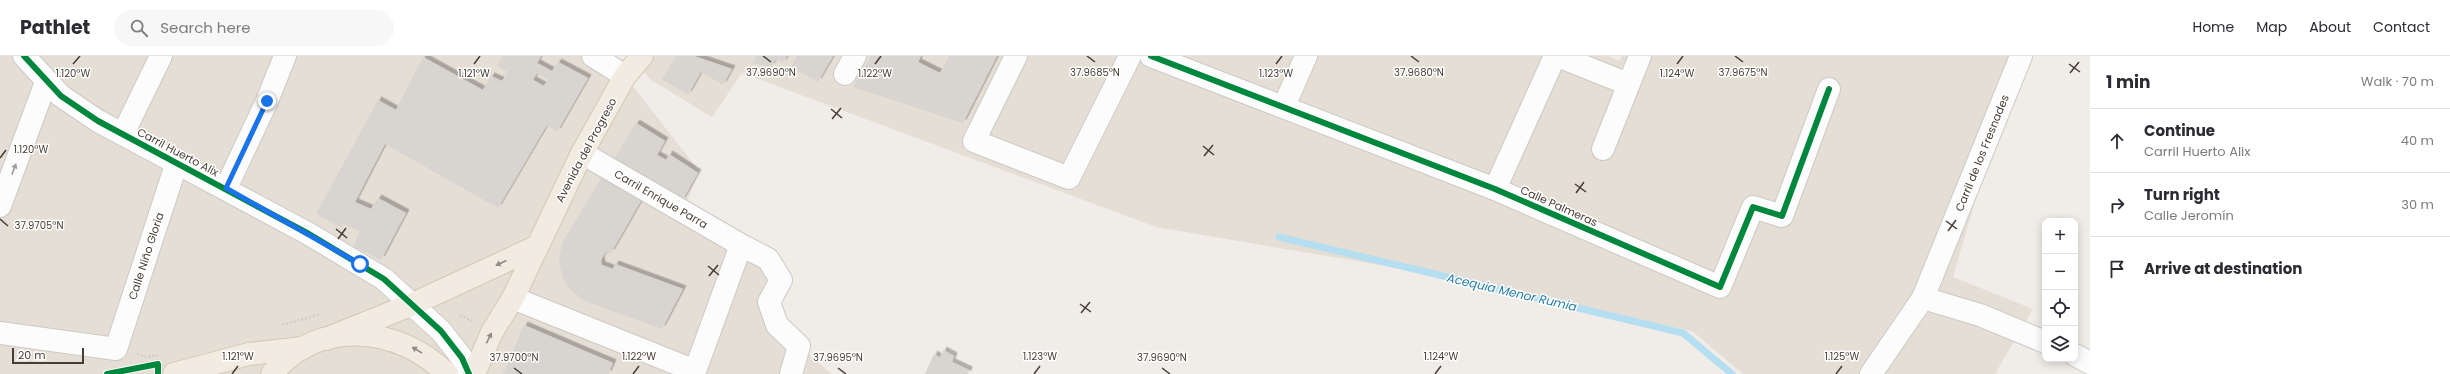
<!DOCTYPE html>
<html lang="en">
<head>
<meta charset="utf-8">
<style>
  :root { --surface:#fff; --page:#f7f7f7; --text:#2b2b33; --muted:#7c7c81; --line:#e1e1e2 }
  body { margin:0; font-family:Poppins,sans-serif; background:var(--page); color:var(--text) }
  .controls { position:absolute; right:12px; bottom:12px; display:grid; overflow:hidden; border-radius:8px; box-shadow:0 2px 10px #0003 }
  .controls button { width:36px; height:36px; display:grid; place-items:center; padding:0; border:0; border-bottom:1px solid var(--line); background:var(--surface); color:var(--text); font:20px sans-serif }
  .scale { position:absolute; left:12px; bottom:10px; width:72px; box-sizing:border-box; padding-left:4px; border:2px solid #463d34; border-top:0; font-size:11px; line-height:14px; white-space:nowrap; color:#463d34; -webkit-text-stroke:3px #fff; paint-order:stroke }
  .stop { position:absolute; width:12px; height:12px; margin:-9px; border:3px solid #1a73e8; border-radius:50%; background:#fff }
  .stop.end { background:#1a73e8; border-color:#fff; box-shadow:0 1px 4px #0008 }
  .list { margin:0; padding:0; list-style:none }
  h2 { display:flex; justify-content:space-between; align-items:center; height:52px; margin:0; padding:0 16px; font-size:17px }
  h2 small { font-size:13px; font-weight:400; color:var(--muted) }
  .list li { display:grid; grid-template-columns:26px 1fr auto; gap:12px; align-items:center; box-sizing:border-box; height:64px; padding:0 16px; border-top:1px solid var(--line) }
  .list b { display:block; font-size:15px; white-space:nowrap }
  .list p { margin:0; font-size:13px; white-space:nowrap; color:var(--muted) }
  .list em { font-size:13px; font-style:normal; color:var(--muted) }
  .icon { flex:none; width:22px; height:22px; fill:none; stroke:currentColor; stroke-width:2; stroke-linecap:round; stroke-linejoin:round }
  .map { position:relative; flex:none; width:2090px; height:318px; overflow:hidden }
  header { display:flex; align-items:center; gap:24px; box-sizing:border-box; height:56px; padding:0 20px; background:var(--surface); border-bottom:1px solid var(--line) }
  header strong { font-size:19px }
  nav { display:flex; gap:22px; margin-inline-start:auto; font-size:14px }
  .search { width:280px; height:36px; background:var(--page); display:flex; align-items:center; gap:10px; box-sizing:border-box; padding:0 14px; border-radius:22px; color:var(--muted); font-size:15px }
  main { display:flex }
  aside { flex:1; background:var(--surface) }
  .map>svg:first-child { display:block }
</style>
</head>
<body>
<header>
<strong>Pathlet</strong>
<div class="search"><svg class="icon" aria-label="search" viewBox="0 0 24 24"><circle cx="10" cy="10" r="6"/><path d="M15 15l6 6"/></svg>Search here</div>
<nav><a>Home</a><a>Map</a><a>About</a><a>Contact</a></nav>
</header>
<main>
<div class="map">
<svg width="2090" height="318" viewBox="0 0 2090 318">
  <defs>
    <filter id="shadow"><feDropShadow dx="3.5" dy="-3.5" stdDeviation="0" flood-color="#0004"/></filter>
  </defs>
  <rect width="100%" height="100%" fill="#f0ede8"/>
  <g fill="#e5ded5">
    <path d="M 0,0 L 593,0 L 625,20 L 699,115 L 683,156 L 768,203 L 769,246 L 799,290 L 832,318 L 0,318 Z"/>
    <path d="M 631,0 L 1609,0 L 1619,5 L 1622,0 L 2017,0 L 1953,221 L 2033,253 L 1995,318 L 1743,318 L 1692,275 L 1450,221 L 1156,171 L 742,17 L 712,61 L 651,24 Z"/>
  </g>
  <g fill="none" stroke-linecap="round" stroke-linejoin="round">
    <path stroke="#b5def1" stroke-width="7" d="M 1279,181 L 1683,277 L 1732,318"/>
  </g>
  <g fill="#d8d4cf" fill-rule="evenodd" filter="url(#shadow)">
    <path d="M 503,0 L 541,0 L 537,7 L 552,15 L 558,6 L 588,22 L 557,76 L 547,69 L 498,152 L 385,88 L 355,146 L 371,153 L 378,142 L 406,157 L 381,204 L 353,190 L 360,175 L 343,168 L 342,172 L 316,158 L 378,44 L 396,54 L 423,1 L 483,34 L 491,20 L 502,25 L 508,16 L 497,10 ZM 537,17 L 548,23 L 544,30 L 533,24 Z"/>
    <path d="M 676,0 L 694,0 L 732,13 L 723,29 L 701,16 L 688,39 L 662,23 Z"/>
    <path d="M 756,0 L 787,0 L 783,7 L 776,3 L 771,11 L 752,7 Z"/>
    <path d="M 797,0 L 833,0 L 818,26 L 791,11 Z"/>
    <path d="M 871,0 L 921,0 L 918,6 L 940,17 L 949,0 L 997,0 L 963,67 L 853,31 Z"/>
    <path d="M 636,67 L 665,85 L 657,99 L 666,104 L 669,98 L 698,117 L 682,145 L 614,103 Z"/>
    <path d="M 603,119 L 642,143 L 611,197 L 606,196 L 601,204 L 602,209 L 613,213 L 615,208 L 683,233 L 662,273 L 585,245 L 570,233 L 563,222 L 559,206 L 562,187 Z"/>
    <path d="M 524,269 L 613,307 L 608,318 L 503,318 Z"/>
    <path d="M 943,294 L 954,300 L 952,306 L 969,314 L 968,318 L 925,318 L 934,298 L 940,302 Z"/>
  </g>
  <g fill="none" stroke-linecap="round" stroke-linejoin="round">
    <g stroke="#ccc9c4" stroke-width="24">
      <g id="minor">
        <path d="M 24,0 L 61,40 L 98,65 L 309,178 L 384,223 L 441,275 L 462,302 L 469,318"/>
        <path d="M 593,0 L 625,20"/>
        <path d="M 1016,0 L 974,85 L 1069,122 L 1130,0"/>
        <path d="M 1151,0 L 1495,133 L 1720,231 L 1753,151 L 1782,160 L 1829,33"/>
        <path d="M 1558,0 L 1628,28"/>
        <path d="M 845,18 L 855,0"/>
        <path d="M 1284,50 L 1306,0"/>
        <path d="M 123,78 L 161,0"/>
        <path d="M 1603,93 L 1640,0"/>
        <path d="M 226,132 L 267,45 L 285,0"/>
        <path d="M 1495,133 L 1555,0"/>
        <path d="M 0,150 L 46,26"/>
        <path d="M 735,186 L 768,203 L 781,224 L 769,246 L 777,269 L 799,290 L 791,318"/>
        <path d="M 513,242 L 695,315 L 741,189 L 582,97"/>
        <path d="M 1923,242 L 1980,259 L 2045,286"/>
        <path d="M 0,277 L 116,293 L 177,106"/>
        <path d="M 2075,299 L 2090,307"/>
        <path d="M 1871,318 L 1923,242 L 2021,0"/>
      </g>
    </g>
    <g stroke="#d4c8b4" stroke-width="24">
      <g id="major">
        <path d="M 326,283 L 413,248 L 536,191"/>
        <path d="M 174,318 L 249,298 L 303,292"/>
        <path d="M 272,318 C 318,261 399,270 447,318"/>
        <path d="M 474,318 L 492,276 L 513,242 L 582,97 L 625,20 L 642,0"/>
      </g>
    </g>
    <g stroke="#d1cdc9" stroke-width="2.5" stroke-dasharray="2 2" stroke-linecap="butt">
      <path d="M 460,259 L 472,265"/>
      <path d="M 282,269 L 321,258"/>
      <path d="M 137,298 L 146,301 L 160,299"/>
    </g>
    <use href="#minor" stroke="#fdfcfc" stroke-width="22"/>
    <use href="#major" stroke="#f1ebe2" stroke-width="22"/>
    <g stroke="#fff" stroke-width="8">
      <g id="cycleway">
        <path d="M 24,0 L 61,40 L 98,65 L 309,178 L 384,223 L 441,275 L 462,302 L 469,318"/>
        <path d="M 1151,0 L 1495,133 L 1720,231 L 1753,151 L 1782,160 L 1829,33"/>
        <path d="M 107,318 L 158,308 L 158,318"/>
      </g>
    </g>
    <use href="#cycleway" stroke="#00873e" stroke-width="6"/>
  </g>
  <defs><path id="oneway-solid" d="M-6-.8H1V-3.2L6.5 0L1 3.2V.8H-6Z"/></defs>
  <use fill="#a29c98" href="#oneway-solid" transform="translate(14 113) rotate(-70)"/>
  <g fill="#938b82">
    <use href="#oneway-solid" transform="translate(501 207) rotate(155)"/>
    <use href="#oneway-solid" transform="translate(489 282) rotate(-64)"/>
    <use href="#oneway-solid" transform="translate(417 294) rotate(-149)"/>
  </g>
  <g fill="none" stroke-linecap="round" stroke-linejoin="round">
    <path stroke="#1a73e8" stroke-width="5" d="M 267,45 L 226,132 L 360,208"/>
  </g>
  <path fill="none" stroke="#463d34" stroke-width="1.5" d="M 763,0 L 771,6M 1087,0 L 1095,6M 1411,0 L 1419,6M 1735,0 L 1743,6M 73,8 L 80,0M 474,8 L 480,0M 875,8 L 881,0M 1276,8 L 1282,0M 1677,8 L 1683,0M 2069,8 L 2080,16M 2070,17 L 2079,6M 831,53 L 842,62M 832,63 L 841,52M 1203,90 L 1214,99M 1204,100 L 1213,89M 0,102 L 6,94M 1575,128 L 1586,136M 1576,137 L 1584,126M 0,163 L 8,170M 1946,165 L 1957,173M 336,173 L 347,182M 1948,175 L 1956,164M 338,183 L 346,172M 708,210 L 719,219M 709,220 L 718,209M 1080,248 L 1091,256M 1081,257 L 1090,246M 514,312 L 522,318M 838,312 L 846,318M 1162,312 L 1170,318M 232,318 L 238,310M 633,318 L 639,310M 1034,318 L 1040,310M 1435,318 L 1441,310M 1836,318 L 1842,310"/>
  <g text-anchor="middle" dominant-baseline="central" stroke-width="3" stroke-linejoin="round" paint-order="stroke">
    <g font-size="11" fill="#463d34" stroke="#fff">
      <text transform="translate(586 94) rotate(-62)">Avenida del Progreso</text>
      <text transform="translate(178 96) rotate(28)">Carril Huerto Alix</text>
      <text transform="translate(1982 97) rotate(-68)">Carril de los Fresnades</text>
      <text transform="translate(661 143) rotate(30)">Carril Enrique Parra</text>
      <text transform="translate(1559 150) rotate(24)">Calle Palmeras</text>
      <text transform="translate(146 200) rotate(-72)">Calle Niño Gloria</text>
    </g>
    <g font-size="12" font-style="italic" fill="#247aa8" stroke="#fff">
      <text transform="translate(1512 236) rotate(13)">Acequia Menor Rumia</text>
    </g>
  </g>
  <g font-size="10" text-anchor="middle" fill="#463d34" stroke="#fff" stroke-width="3" stroke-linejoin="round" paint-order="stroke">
    <text x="1743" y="20">37.9675°N</text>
    <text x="771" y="20">37.9690°N</text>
    <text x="1095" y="20">37.9685°N</text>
    <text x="1419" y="20">37.9680°N</text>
    <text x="73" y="21">1.120°W</text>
    <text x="474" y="21">1.121°W</text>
    <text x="875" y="21">1.122°W</text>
    <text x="1276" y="21">1.123°W</text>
    <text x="1677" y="21">1.124°W</text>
    <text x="31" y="97">1.120°W</text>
    <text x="39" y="173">37.9705°N</text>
    <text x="238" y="304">1.121°W</text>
    <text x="639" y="304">1.122°W</text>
    <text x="1040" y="304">1.123°W</text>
    <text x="1441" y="304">1.124°W</text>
    <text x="1842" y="304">1.125°W</text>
    <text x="514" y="305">37.9700°N</text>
    <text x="838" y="305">37.9695°N</text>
    <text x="1162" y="305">37.9690°N</text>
  </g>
</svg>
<div class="controls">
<button>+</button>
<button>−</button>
<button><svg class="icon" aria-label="locate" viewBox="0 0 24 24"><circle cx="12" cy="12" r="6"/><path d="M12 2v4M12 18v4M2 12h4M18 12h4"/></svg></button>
<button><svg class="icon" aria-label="layers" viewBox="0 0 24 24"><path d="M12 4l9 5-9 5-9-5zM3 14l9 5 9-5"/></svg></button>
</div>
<div class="scale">20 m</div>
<div class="stop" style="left:360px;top:208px"></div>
<div class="stop end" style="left:267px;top:45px"></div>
</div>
<aside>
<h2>1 min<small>Walk · 70 m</small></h2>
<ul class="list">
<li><svg class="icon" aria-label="ahead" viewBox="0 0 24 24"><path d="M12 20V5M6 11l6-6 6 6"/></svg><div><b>Continue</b><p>Carril Huerto Alix</p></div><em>40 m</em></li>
<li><svg class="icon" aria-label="right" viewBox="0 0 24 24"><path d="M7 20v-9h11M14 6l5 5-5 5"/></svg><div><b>Turn right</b><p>Calle Jeromín</p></div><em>30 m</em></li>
<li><svg class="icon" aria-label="arrive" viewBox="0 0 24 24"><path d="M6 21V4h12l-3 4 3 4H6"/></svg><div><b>Arrive at destination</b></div></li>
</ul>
</aside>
</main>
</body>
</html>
